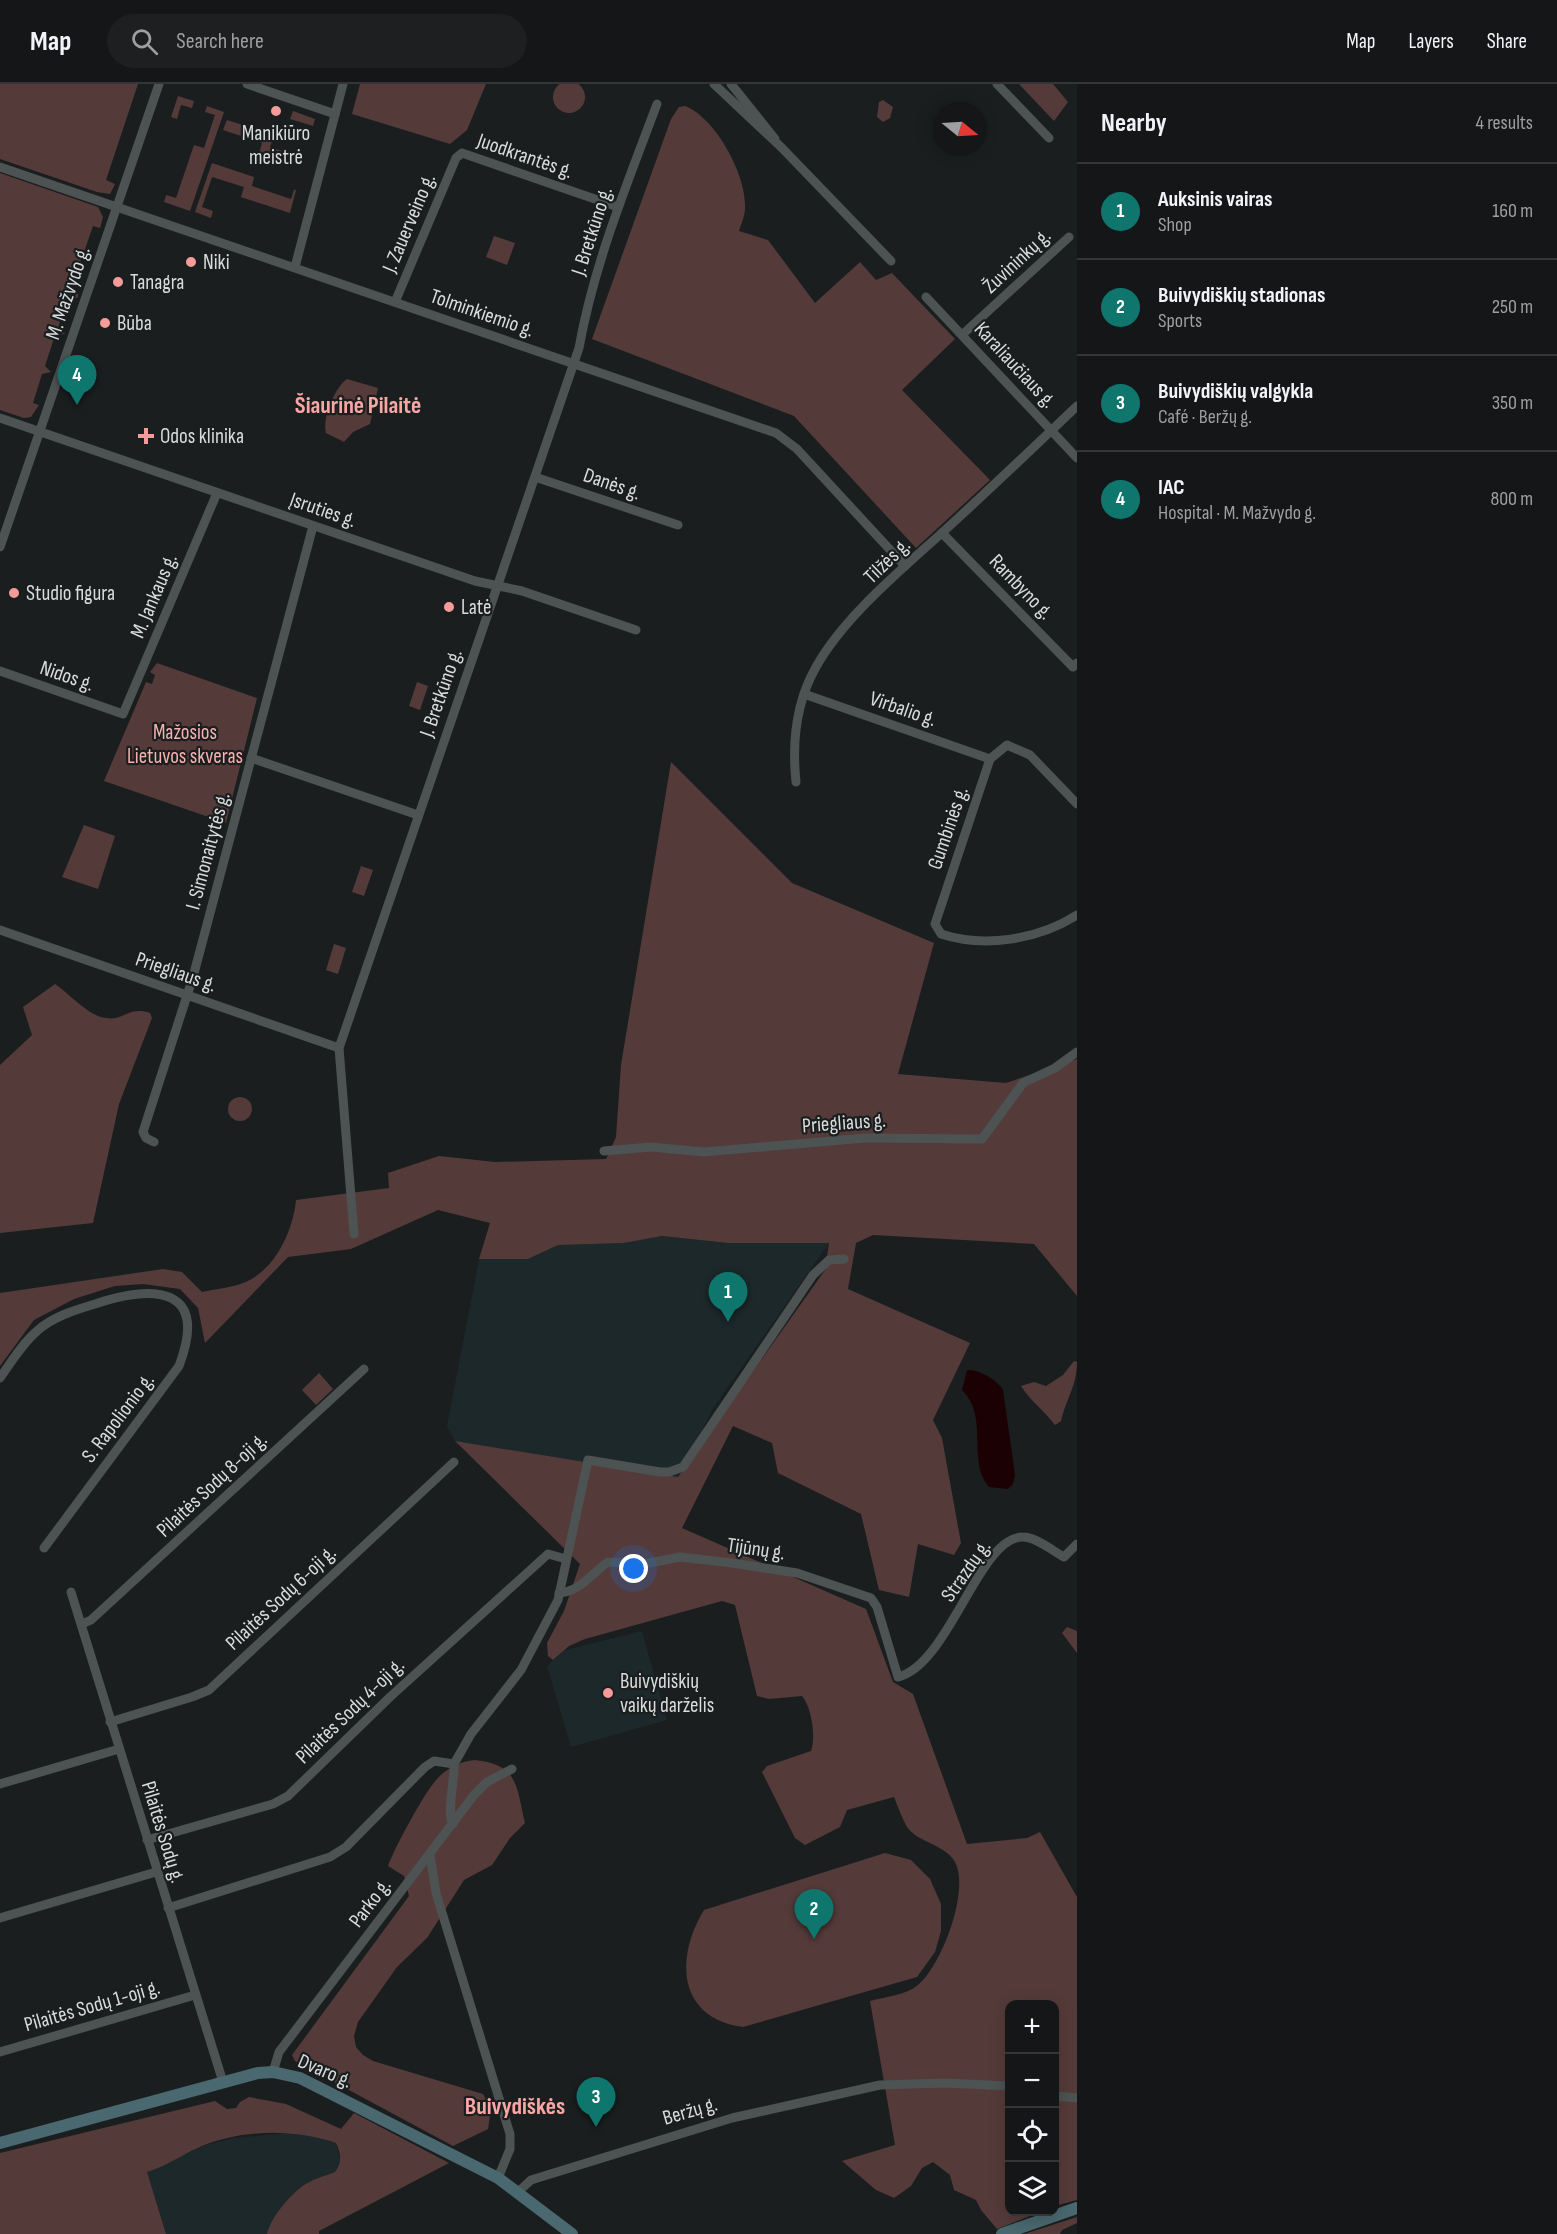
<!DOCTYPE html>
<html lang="en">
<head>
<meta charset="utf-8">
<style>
  :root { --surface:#141617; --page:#1d1f20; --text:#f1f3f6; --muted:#9d9fa1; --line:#333536; --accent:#0f766e }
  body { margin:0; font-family:"Sofia Sans Condensed",sans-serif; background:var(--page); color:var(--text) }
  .controls { position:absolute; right:18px; bottom:18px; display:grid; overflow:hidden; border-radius:12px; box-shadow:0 3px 15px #0003 }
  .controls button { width:54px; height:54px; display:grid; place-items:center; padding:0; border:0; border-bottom:2px solid var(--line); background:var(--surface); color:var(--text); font:30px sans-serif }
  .compass { position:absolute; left:933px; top:18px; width:54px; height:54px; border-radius:50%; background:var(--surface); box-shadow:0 3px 15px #0003; rotate:108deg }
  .you { position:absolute; left:634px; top:1485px; width:21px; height:21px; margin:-15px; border:4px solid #fff; border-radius:50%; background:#1a73e8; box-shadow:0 0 0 9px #1a73e833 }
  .badge { display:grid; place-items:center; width:39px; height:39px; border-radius:50%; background:var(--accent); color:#fff; font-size:20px; font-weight:700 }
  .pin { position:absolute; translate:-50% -50px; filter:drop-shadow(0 2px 3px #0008) }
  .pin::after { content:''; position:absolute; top:32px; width:21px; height:18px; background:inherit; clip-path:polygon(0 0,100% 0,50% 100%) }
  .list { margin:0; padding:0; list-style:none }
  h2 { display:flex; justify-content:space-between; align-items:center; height:78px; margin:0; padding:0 24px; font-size:26px }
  h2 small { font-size:20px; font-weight:400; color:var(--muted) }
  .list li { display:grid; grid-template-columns:39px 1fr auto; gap:18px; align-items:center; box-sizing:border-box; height:96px; padding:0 24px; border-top:2px solid var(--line) }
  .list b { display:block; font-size:22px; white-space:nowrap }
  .list p { margin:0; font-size:20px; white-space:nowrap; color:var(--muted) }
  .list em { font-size:20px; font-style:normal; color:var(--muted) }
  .icon { flex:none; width:33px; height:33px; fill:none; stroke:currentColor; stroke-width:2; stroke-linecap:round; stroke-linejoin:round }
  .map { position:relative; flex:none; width:1077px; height:2150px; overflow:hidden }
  header { display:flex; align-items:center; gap:36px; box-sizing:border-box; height:84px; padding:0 30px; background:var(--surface); border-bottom:2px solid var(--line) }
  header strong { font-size:28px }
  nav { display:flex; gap:33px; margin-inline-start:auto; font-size:21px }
  .search { width:420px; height:54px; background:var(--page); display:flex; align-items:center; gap:15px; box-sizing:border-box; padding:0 21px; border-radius:33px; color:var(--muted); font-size:22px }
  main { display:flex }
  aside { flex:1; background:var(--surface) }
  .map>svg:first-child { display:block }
</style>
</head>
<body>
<header>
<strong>Map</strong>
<div class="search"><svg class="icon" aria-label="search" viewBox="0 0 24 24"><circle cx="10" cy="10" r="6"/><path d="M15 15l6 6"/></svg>Search here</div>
<nav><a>Map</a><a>Layers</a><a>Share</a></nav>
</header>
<main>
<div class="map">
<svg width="1077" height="2150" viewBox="0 0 1077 2150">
  <rect width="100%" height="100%" fill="#1a1e1f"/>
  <g fill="#1d282b">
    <path d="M 662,1152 L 728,1159 L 829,1159 L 714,1323 L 678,1393 L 455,1357 L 447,1342 L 479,1175 L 528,1175 L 558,1161 L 624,1159 Z"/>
    <path d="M 642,1547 L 667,1636 L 571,1663 L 547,1582 L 565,1566 Z"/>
    <path d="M 290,2049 L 312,2051 L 336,2059 L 340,2076 L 339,2082 L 335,2088 L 305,2100 L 296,2108 L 269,2142 L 267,2150 L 166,2150 L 147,2088 L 203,2062 L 233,2054 Z"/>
  </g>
  <g fill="#543b3a">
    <circle cx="569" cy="13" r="16"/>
    <path d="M 0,0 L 138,0 L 106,96 L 115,100 L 110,110 L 97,108 L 0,75 Z"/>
    <path d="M 360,0 L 486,0 L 467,46 L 450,60 L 352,30 Z"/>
    <path d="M 1019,0 L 1053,0 L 1068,18 L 1054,37 Z"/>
    <path d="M 178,12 L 194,17 L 192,24 L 181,21 L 177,35 L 171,33 Z"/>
    <path d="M 883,16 L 893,23 L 890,34 L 883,38 L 877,33 L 879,18 Z"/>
    <path d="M 207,22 L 224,28 L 190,127 L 164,118 L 166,111 L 176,114 L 194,61 L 204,64 L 215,31 L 205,28 Z"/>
    <path d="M 685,22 C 716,34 747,92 745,124 C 745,132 741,140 739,147 L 768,156 L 815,219 L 860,178 L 876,196 L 892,189 L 955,255 L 902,306 L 990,396 L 916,464 L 794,332 L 592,255 L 671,35 L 679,23 Z"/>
    <path d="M 293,27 L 315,35 L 313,42 L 290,35 Z"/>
    <path d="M 227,36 L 274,51 L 270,63 L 282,67 L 278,80 L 258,73 L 262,59 L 223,46 Z"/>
    <path d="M 212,79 L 254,93 L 252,102 L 291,115 L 294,106 L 296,106 L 290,129 L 241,113 L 244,103 L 212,93 L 202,123 L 213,127 L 211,134 L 195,128 Z"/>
    <path d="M 0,89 L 98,123 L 103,133 L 100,144 L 93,142 L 84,168 L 89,170 L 90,174 L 87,177 L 81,175 L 70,206 L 78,210 L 78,213 L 75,215 L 68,213 L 58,244 L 65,250 L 55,251 L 45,282 L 51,288 L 42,290 L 33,319 L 39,321 L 31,333 L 24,334 L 0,326 Z"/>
    <path d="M 494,152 L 515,159 L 507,181 L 486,173 Z"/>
    <path d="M 347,295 L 378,304 L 370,340 L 353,348 L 344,358 L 326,349 C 322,334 335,303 347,295 Z"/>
    <path d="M 157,579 L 257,614 L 226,739 L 104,697 L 146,598 L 152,600 L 155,591 L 150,588 Z"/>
    <path d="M 417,598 L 428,602 L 420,626 L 409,622 Z"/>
    <path d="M 671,678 L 792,799 L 934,859 L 898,990 L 1006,999 L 1077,975 L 1077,1212 L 1034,1160 L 873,1151 L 856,1159 L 848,1205 L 970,1259 L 933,1336 L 942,1354 L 961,1459 L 954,1471 L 918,1460 L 909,1513 L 879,1506 L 861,1430 L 778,1389 L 772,1359 L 733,1342 L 682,1444 L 866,1525 L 893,1598 L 913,1610 L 967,1760 L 1027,1754 L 1040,1748 L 1077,1813 L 1077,2116 L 1055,2122 L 1054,1920 L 1010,1920 L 1010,2128 L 1040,2128 L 997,2145 L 981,2126 L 976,2116 L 954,2106 L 950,2091 L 933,2078 L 922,2084 L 911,2102 L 894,2114 L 876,2106 L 842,2077 L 895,2061 L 870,1917 C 885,1913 906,1911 918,1901 C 942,1881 970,1806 955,1778 C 945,1760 918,1759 907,1743 C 902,1734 898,1723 894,1713 L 847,1726 L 840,1743 L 805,1761 L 795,1754 L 762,1688 L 767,1682 L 811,1667 C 816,1653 812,1624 802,1612 L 769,1615 L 757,1612 L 735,1521 L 722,1517 L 585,1555 L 569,1562 L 553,1576 L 548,1572 L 547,1559 L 564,1527 L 580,1480 L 455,1357 L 678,1393 L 825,1186 L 829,1159 L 728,1159 L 662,1152 L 624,1159 L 558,1161 L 528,1175 L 479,1175 L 490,1139 L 438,1126 L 351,1165 L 288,1173 L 205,1259 L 198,1224 L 180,1205 L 143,1200 L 115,1202 L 74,1215 L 34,1236 L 0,1282 L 0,1209 L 163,1185 L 182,1188 L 202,1208 C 215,1205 230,1204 243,1199 C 275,1187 293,1147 296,1116 L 389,1104 L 388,1089 L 439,1072 L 495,1078 L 606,1075 L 616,1053 L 621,981 Z"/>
    <path d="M 84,741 L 115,752 L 98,805 L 62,793 Z"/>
    <path d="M 361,782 L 373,786 L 364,812 L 352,808 Z"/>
    <path d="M 334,860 L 346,864 L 338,890 L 326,886 Z"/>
    <path d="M 55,900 C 70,910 88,932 106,934 C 124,937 129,922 150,929 L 152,934 L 119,1020 L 93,1139 L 0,1149 L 0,981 L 32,951 L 23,923 Z"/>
    <circle cx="240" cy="1025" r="12"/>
    <path d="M 1074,1277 L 1077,1278 C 1077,1302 1066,1315 1061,1337 L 1055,1341 C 1044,1326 1030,1317 1021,1302 L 1034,1298 L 1046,1302 L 1063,1291 Z"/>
    <path d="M 319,1289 L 333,1305 L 316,1321 L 302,1306 Z"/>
    <path d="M 1067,1543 L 1077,1547 L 1077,1569 L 1062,1549 Z"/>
    <path d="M 475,1676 C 519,1681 516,1702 525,1739 L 510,1754 L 492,1781 L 464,1796 L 427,1854 L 397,1883 L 358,1938 L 354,1952 L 356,1963 L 363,1971 L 373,1977 L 483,2010 L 491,2025 L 488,2045 L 453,2062 L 295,1977 L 292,1971 L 409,1812 L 404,1792 L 388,1782 C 395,1763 424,1709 437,1695 C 447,1684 461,1677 475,1676 Z"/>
    <path d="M 885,1769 L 911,1776 L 930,1795 L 941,1820 L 941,1847 L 935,1868 L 917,1893 L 743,1943 C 677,1934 675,1873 704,1826 Z"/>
    <path d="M 249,2013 L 286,2020 L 341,2045 L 354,2029 L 449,2079 L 319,2147 L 319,2150 L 267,2150 C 271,2133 290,2111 304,2101 C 313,2095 325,2092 335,2088 C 342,2079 341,2069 336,2059 C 294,2045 244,2045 202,2062 C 183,2070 167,2082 147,2088 L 166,2150 L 0,2150 L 0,2069 L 215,2017 L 227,2025 L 236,2024 L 240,2018 Z"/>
    <path d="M 1077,2133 L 1077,2139 L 1062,2146 L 1060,2150 L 1024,2150 Z"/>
  </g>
  <path fill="#1b0103" d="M 967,1286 C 978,1285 998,1296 1003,1306 L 1015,1391 L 1013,1400 L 1008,1405 L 989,1403 C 966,1376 990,1334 962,1306 Z"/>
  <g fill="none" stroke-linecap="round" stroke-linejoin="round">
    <g stroke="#4d5253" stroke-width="9">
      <path d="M 247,0 L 335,30"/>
      <path d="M 714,0 L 782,64 L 891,177"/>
      <path d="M 731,0 L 775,55"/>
      <path d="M 997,0 L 1049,54"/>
      <path d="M 0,83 L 776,349 L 797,365 L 905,482"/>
      <path d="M 295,183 L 343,0"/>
      <path d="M 926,213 L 1077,374"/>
      <path d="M 395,218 L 456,74 L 462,69 L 618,123"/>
      <path d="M 962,251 L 1069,153"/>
      <path d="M 0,334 L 475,497 L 522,507 L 636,546"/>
      <path d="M 535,393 L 678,441"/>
      <path d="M 942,449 L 1073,583 L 1077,579"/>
      <path d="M 0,463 L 159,0"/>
      <path d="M 0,587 L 123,630 L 217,409"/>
      <path d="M 804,610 L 990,675"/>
      <path d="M 251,674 L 418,731"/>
      <path d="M 796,698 C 792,659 796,618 816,583 C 844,533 901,486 944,447 C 989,406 1033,364 1077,322"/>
      <path d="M 1077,720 L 1030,671 L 1007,661 L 990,675 L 935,840 L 941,850 C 984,864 1038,856 1077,831"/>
      <path d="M 0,846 L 339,964"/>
      <path d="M 154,1058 L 146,1054 L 143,1048 L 193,893 L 313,442"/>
      <path d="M 604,1067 L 651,1063 L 704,1068 L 865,1054 L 982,1055 L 1023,999 L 1055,984 L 1077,968"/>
      <path d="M 354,1150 L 339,964 L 579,264 C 594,180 627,100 657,20"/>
      <path d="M 0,1294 C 11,1278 22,1260 37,1247 C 52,1233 75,1226 95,1220 C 155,1200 209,1203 179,1282 L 44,1464"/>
      <path d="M 71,1508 L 223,1998"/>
      <path d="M 559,1509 C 580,1508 592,1489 608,1478 L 644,1480 L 680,1473 L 732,1479 L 797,1489 L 871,1514 L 877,1523 L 898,1593 C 949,1581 979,1452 1023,1453 C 1036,1453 1053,1467 1064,1473 L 1077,1460"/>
      <path d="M 82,1540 L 91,1536 L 364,1285"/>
      <path d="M 110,1638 L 192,1613 L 209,1606 L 454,1378"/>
      <path d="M 454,1680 L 471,1650 L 521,1586 L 558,1516 L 588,1376 L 660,1388 L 669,1388 L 683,1383 L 813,1191 L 829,1176 L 844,1175"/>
      <path d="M 0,1700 L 119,1665"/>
      <path d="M 453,1740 C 446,1729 455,1696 454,1680"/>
      <path d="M 147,1756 L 273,1720 L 288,1712 L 390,1613 L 548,1470 L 566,1475"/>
      <path d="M 430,1771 L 436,1809 L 510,2050 L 510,2065 L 498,2094"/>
      <path d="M 168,1824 L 330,1773 L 346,1763 L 425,1683 L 434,1677 L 454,1680"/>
      <path d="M 0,1834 L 156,1788"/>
      <path d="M 0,1968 L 195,1911"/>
      <path d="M 273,1988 L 279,1968 L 474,1711 L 487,1698 L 512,1685"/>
      <path d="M 1054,2012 L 1077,2014"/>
      <path d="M 518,2108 L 531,2096 L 732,2034 L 880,2001 L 945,1999 L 1010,2002"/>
    </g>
    <g stroke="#4a686f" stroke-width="12">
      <path d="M 0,2059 L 258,1989 L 273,1988 L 300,1994 L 498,2094 L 572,2150"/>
      <path d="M 1002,2150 L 1077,2124"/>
    </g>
  </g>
  <g fill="#f59b9a" stroke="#1a1e1f" stroke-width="2">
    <circle cx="276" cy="27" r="6"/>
    <circle cx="191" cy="178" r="6"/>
    <circle cx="118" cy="198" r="6"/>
    <circle cx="105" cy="239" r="6"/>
    <path d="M143 343h6v6h6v6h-6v6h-6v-6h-6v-6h6z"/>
    <circle cx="14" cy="509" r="6"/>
    <circle cx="449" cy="523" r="6"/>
    <circle cx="608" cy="1609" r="6"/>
  </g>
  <g text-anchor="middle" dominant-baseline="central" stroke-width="4.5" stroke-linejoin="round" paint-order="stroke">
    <g font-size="21" fill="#d9dcdd" stroke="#1a1e1f" text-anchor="start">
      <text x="276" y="49" text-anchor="middle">Manikiūro<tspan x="276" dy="24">meistrė</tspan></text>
      <text x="203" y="178">Niki</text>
      <text x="130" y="198">Tanagra</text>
      <text x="117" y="239">Būba</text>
      <text x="160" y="352">Odos klinika</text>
      <text x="26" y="509">Studio figura</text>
      <text x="461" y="523">Latė</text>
      <text x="620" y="1597">Buivydiškių<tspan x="620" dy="24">vaikų darželis</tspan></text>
    </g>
    <g font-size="21" fill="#d9dcdd" stroke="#1a1e1f">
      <text transform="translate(525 72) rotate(19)">Juodkrantės g.</text>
      <text transform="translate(409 139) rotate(-67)">J. Zauerveino g.</text>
      <text transform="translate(592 147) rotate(-72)">J. Bretkūno g.</text>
      <text transform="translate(1017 177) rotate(-43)">Žuvininkų g.</text>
      <text transform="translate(68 209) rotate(-71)">M. Mažvydo g.</text>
      <text transform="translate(482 229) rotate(19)">Tolminkiemio g.</text>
      <text transform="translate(1015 281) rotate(47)">Karaliaučiaus g.</text>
      <text transform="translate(612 400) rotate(19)">Danės g.</text>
      <text transform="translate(323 426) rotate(19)">Įsruties g.</text>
      <text transform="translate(887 477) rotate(-44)">Tilžės g.</text>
      <text transform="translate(1021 503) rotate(46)">Rambyno g.</text>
      <text transform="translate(154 512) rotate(-67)">M. Jankaus g.</text>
      <text transform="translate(67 592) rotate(19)">Nidos g.</text>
      <text transform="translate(441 609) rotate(-71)">J. Bretkūno g.</text>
      <text transform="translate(903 625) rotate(19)">Virbalio g.</text>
      <text transform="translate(948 744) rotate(-71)">Gumbinės g.</text>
      <text transform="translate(208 767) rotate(-75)">I. Simonaitytės g.</text>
      <text transform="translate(176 888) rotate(19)">Priegliaus g.</text>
      <text transform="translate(844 1039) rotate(-4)">Priegliaus g.</text>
      <text transform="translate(118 1334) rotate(-53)">S. Rapolionio g.</text>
      <text transform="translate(212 1401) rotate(-43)">Pilaitės Sodų 8-oji g.</text>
      <text transform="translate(756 1465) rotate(8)">Tijūnų g.</text>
      <text transform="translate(966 1487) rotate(-55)">Strazdų g.</text>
      <text transform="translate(281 1514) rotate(-43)">Pilaitės Sodų 6-oji g.</text>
      <text transform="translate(350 1627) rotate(-44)">Pilaitės Sodų 4-oji g.</text>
      <text transform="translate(163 1748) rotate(73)">Pilaitės Sodų g.</text>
      <text transform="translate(370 1819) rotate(-53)">Parko g.</text>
      <text transform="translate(92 1922) rotate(-16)">Pilaitės Sodų 1-oji g.</text>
      <text transform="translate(325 1987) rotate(23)">Dvaro g.</text>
      <text transform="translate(690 2027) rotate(-16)">Beržų g.</text>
    </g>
    <g font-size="21" fill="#f8b1af" stroke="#1a1e1f">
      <text x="185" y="648">Mažosios<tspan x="185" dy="24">Lietuvos skveras</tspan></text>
    </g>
    <g font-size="24" font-weight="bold" fill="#faa6a4" stroke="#1a1e1f">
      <text x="358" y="321">Šiaurinė Pilaitė</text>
      <text x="515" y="2022">Buivydiškės</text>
    </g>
  </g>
</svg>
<div class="controls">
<button>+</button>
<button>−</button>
<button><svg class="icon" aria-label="locate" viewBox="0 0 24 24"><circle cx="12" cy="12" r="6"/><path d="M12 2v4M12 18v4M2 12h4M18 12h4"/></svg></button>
<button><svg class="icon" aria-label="layers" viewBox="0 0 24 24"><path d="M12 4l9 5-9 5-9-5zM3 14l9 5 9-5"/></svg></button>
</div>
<svg class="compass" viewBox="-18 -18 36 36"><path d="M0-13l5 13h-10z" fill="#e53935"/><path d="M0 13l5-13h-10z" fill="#9d9fa1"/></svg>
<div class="you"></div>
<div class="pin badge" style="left:728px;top:1238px">1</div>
<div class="pin badge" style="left:814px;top:1855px">2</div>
<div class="pin badge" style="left:596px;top:2043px">3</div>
<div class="pin badge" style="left:77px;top:321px">4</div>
</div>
<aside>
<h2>Nearby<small>4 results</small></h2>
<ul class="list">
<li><span class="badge">1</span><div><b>Auksinis vairas</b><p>Shop</p></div><em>160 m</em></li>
<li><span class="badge">2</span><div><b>Buivydiškių stadionas</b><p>Sports</p></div><em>250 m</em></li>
<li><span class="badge">3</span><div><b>Buivydiškių valgykla</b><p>Café · Beržų g.</p></div><em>350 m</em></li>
<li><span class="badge">4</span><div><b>IAC</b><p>Hospital · M. Mažvydo g.</p></div><em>800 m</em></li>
</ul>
</aside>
</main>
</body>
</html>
